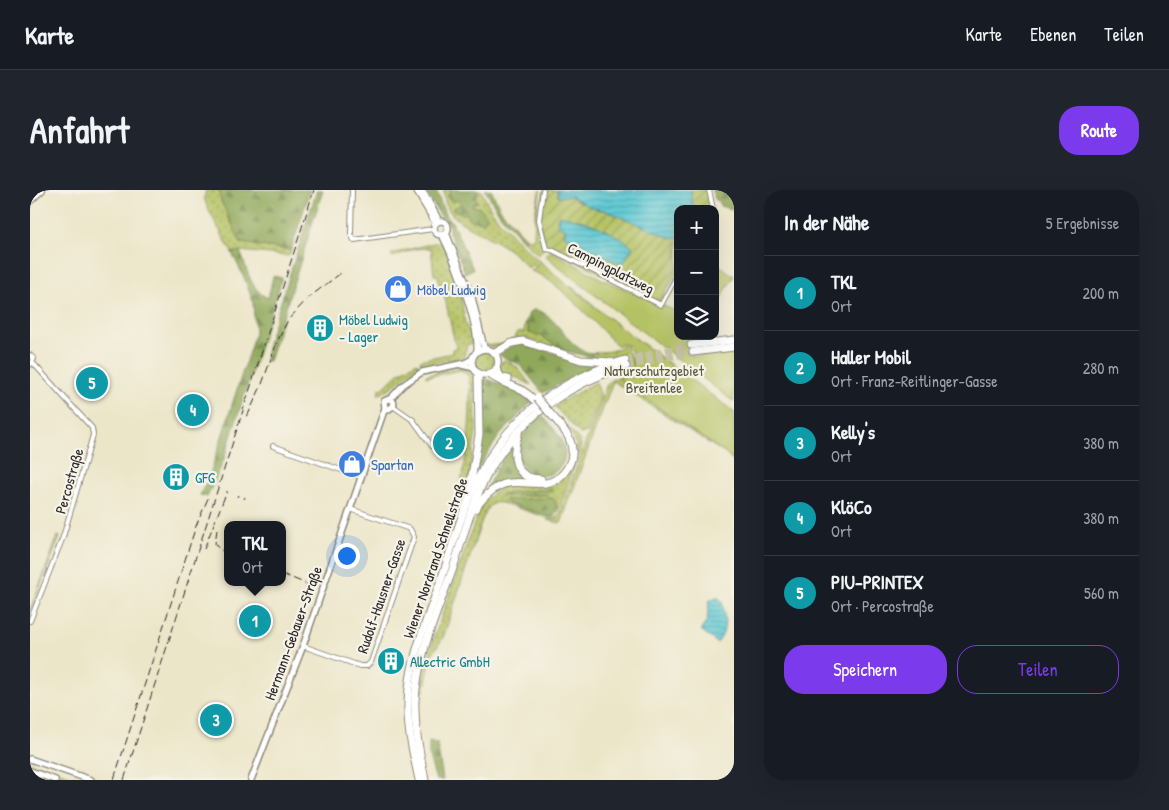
<!DOCTYPE html>
<html lang="de">
<head>
<meta charset="utf-8">
<style>
  :root { --surface:#171b24; --page:#20242c; --text:#f1f3f6; --muted:#9ea1a6; --line:#363941; --accent:#7c3aed }
  body { margin:0; font-family:"Patrick Hand",sans-serif; background:var(--page); color:var(--text) }
  .controls { position:absolute; right:15px; top:15px; display:grid; overflow:hidden; border-radius:10px; box-shadow:0 5px 20px #0002 }
  .controls button { width:45px; height:45px; display:grid; place-items:center; padding:0; border:0; border-bottom:1px solid var(--line); background:var(--surface); color:var(--text); font:25px sans-serif }
  .you { position:absolute; left:316px; top:365px; width:18px; height:18px; margin:-12px; border:4px solid #fff; border-radius:50%; background:#1a73e8; box-shadow:0 0 0 8px #1a73e833 }
  .badge { display:grid; place-items:center; width:32px; height:32px; border-radius:50%; background:var(--accent); color:#fff; font-size:16px; font-weight:700 }
  .pin { position:absolute; translate:-50% -50%; border:2px solid #fff; box-shadow:0 1px 5px #0006 }
  .popup { position:absolute; left:194px; top:331px; width:62px; height:65px; box-sizing:border-box; display:grid; place-content:center; border-radius:10px; background:var(--surface); filter:drop-shadow(0 1px 4px #0005); font-size:16px; white-space:nowrap; color:var(--muted) }
  .popup b { font-size:19px; color:var(--text) }
  .popup::after { content:''; position:absolute; left:50%; top:100%; margin-left:-10px; border:10px solid transparent; border-top-color:var(--surface) }
  .list { margin:0; padding:0; list-style:none }
  h2 { display:flex; justify-content:space-between; align-items:center; height:65px; margin:0; padding:0 20px; font-size:21px }
  h2 small { font-size:16px; font-weight:400; color:var(--muted) }
  .list li { display:grid; grid-template-columns:32px 1fr auto; gap:15px; align-items:center; box-sizing:border-box; height:75px; padding:0 20px; border-top:1px solid var(--line) }
  .list b { display:block; font-size:19px; white-space:nowrap }
  .list p { margin:0; font-size:16px; white-space:nowrap; color:var(--muted) }
  .list em { font-size:16px; font-style:normal; color:var(--muted) }
  .actions { display:flex; gap:10px; padding:15px 20px }
  .actions a { flex:1; padding:11px 0; border:1px solid var(--accent); border-radius:20px; text-align:center; font-size:18px; color:var(--accent) }
  .actions .main { background:var(--accent); color:#fff }
  .icon { flex:none; width:28px; height:28px; fill:none; stroke:currentColor; stroke-width:2; stroke-linecap:round; stroke-linejoin:round }
  .map { position:relative; flex:none; width:704px; height:590px; overflow:hidden; border-radius:20px }
  header { display:flex; align-items:center; gap:30px; box-sizing:border-box; height:70px; padding:0 25px; background:var(--surface); border-bottom:1px solid var(--line) }
  header strong { font-size:24px }
  nav { display:flex; gap:28px; margin-inline-start:auto; font-size:18px }
  .intro { display:flex; align-items:center; justify-content:space-between; box-sizing:border-box; height:120px; padding:0 30px }
  h1 { margin:0; font-size:35px }
  .button { padding:12px 22px; border-radius:20px; background:var(--accent); color:#fff; font-size:18px; font-weight:700 }
  main { display:flex; gap:30px; padding:0 30px }
  aside { flex:1; background:var(--surface); border-radius:20px; box-shadow:0 5px 20px #0002 }
  .map>svg:first-child { display:block }
</style>
</head>
<body>
<header>
<strong>Karte</strong>
<nav><a>Karte</a><a>Ebenen</a><a>Teilen</a></nav>
</header>
<div class="intro"><h1>Anfahrt</h1><a class="button">Route</a></div>
<main>
<div class="map">
<svg width="704" height="590" viewBox="0 0 704 590">
  <defs>
    <pattern id="grass-dots" width="8" height="8" patternUnits="userSpaceOnUse" patternTransform="scale(1.25)"><rect width="8" height="8" fill="#b5c264"/><path d="M2 2h.1M6 6h.1" fill="none" stroke="#939e53" stroke-width="1.8" stroke-linecap="round"/></pattern>
    <pattern id="forest-firs" width="22" height="20" patternUnits="userSpaceOnUse" patternTransform="scale(1.25)"><rect width="22" height="20" fill="#90a85a"/><path d="M5 1l3.5 6h-7zM16 11l3.5 6h-7z" fill="#76894b"/></pattern>
    <pattern id="garden-furrows" width="10" height="10" patternUnits="userSpaceOnUse" patternTransform="scale(1.25)"><rect width="10" height="10" fill="#b5c264"/><path d="M-1 1l2-2M0 10L10 0M9 11l2-2" fill="none" stroke="#939e53"/></pattern>
    <pattern id="water-rules" width="6" height="5" patternUnits="userSpaceOnUse" patternTransform="scale(1.25)"><rect width="6" height="5" fill="#5cc8d3"/><path d="M0 2.5h6" fill="none" stroke="#4ca3ab"/></pattern>
  </defs>
  <rect width="100%" height="100%" fill="#f7f3e8"/>
  <filter id="ink" filterUnits="userSpaceOnUse"><feTurbulence type="fractalNoise" baseFrequency=".02" numOctaves="2"/><feDisplacementMap in="SourceGraphic" scale="10" xChannelSelector="R" yChannelSelector="G"/><feConvolveMatrix kernelMatrix="1 2 1 2 8 2 1 2 1" color-interpolation-filters="sRGB"/></filter>
  <filter id="wash" filterUnits="userSpaceOnUse"><feTurbulence type="fractalNoise" baseFrequency=".0096" numOctaves="4" result="noise"/><feDisplacementMap in="SourceGraphic" scale="20" xChannelSelector="R" yChannelSelector="G"/><feGaussianBlur stdDeviation="1.12" result="paint"/><feColorMatrix in="noise" values="0 0 0 0 0 0 0 0 0 0 0 0 0 0 0 0 0 1.4 0 .05"/><feComposite in="paint" operator="in"/></filter>
  <g filter="url(#wash)">
    <rect width="100%" height="100%" fill="#ece6c9"/>
    <g fill="url(#grass-dots)" stroke="#707648">
      <path d="M 176,0 L 189,0 L 191,11 L 211,53 L 261,60 L 259,66 L 210,61 L 202,63 L 178,19 L 174,8 Z"/>
      <path d="M 414,0 L 421,0 L 422,12 L 427,10 L 432,14 L 422,19 L 457,26 L 450,18 L 442,16 L 448,11 L 445,8 L 449,2 L 445,0 L 451,0 C 466,36 499,60 526,87 C 533,93 541,96 549,102 C 564,114 577,128 586,145 L 582,149 L 571,138 L 559,120 L 506,77 L 502,74 L 500,77 L 497,77 C 488,66 476,57 463,50 C 442,37 412,30 414,0 Z"/>
      <path d="M 510,0 L 507,24 L 514,58 L 508,65 L 495,52 L 494,46 L 500,50 L 504,48 L 505,22 Z"/>
      <path d="M 412,51 L 429,93 L 435,133 L 445,152 L 437,155 L 434,167 L 392,175 L 390,170 L 422,163 L 422,159 L 426,158 L 412,95 L 409,96 L 408,85 L 404,85 L 401,58 L 384,59 L 363,67 L 361,64 Z"/>
      <path d="M 580,129 L 601,146 L 598,151 L 604,147 L 704,222 L 704,272 L 696,264 L 583,191 L 531,333 L 517,330 L 526,329 L 530,323 L 576,196 L 581,190 L 605,181 L 601,156 L 593,152 Z"/>
      <path d="M 498,133 L 499,143 L 511,146 L 533,160 L 494,148 L 482,149 L 466,159 L 455,155 C 465,155 482,156 488,142 L 494,142 L 495,134 Z"/>
      <path d="M 593,156 L 597,157 L 603,175 L 599,182 L 593,165 L 563,168 L 566,164 L 562,163 L 581,161 Z"/>
      <circle cx="455" cy="171" r="9"/>
      <path d="M 475,170 L 487,177 L 501,195 L 488,188 L 472,184 L 470,180 L 471,172 Z"/>
      <path d="M 387,172 L 389,176 C 378,182 356,205 348,204 L 350,198 L 352,199 L 370,182 Z"/>
      <path d="M 422,178 L 438,178 L 445,184 L 446,242 L 437,300 L 413,371 L 410,370 C 429,306 444,254 439,186 L 431,180 L 396,187 L 396,185 Z"/>
      <path d="M 566,192 L 571,206 L 557,242 L 550,244 L 524,216 Z"/>
      <path d="M 536,235 L 550,251 L 551,256 L 528,322 L 523,328 L 518,328 L 472,313 C 460,311 458,318 453,327 L 413,448 L 402,464 L 394,502 L 390,501 L 399,462 L 450,317 C 456,309 463,302 473,297 C 486,292 501,298 515,296 C 535,294 549,275 546,255 C 544,248 539,241 536,235 Z"/>
      <path d="M 28,346 L 30,347 L 0,421 Z"/>
      <path d="M 0,572 L 54,590 L 32,590 L 0,578 Z"/>
    </g>
    <g fill="url(#forest-firs)" stroke="#5e6a42">
      <path d="M 189,0 L 280,0 L 261,60 L 211,53 L 191,11 Z"/>
      <path d="M 287,0 L 293,0 L 239,171 L 235,171 L 238,152 Z"/>
      <path d="M 394,0 L 406,0 L 416,27 L 422,32 L 443,79 L 435,83 L 419,42 L 419,34 L 412,28 Z"/>
      <path d="M 421,0 L 445,0 L 449,2 L 445,8 L 448,13 L 445,12 L 442,16 L 450,18 L 457,26 L 454,32 L 440,30 L 437,24 L 432,24 L 422,19 L 432,14 L 427,10 L 422,12 L 417,6 Z"/>
      <path d="M 455,0 L 461,0 L 471,20 L 494,46 L 495,52 L 471,26 Z"/>
      <path d="M 682,0 L 704,0 L 704,20 L 690,16 L 690,12 L 685,9 Z"/>
      <path d="M 210,61 C 217,78 220,100 238,108 L 243,86 L 252,88 L 192,275 L 177,307 L 170,305 L 180,284 L 225,143 L 223,112 L 214,87 L 202,63 Z"/>
      <path d="M 503,120 C 525,119 538,162 562,163 L 563,168 L 533,160 L 511,146 L 499,143 L 498,134 L 495,134 L 499,123 Z"/>
      <path d="M 490,153 L 561,174 L 562,176 L 513,203 L 489,174 L 469,165 L 482,155 Z"/>
      <path d="M 451,187 L 488,200 L 501,213 L 469,246 L 446,281 L 452,230 Z"/>
      <path d="M 512,225 C 519,234 529,243 533,254 C 545,282 500,304 486,264 L 494,243 Z"/>
      <path d="M 483,254 L 482,269 L 501,289 L 490,290 L 455,301 L 467,278 Z"/>
      <path d="M 523,299 L 517,305 L 470,306 L 481,302 Z"/>
      <path d="M 522,308 L 526,311 L 527,318 L 522,327 L 477,313 L 474,310 Z"/>
      <path d="M 399,551 L 407,553 L 413,590 L 406,590 L 399,567 Z"/>
    </g>
    <g fill="#b5c264" stroke="#707648">
      <path d="M 521,61 L 574,90 L 648,122 L 648,146 L 680,146 L 661,149 L 663,166 L 704,161 L 704,212 L 531,79 L 515,65 Z"/>
      <path d="M 511,72 C 572,126 639,173 704,222 L 704,269 L 598,197 L 588,188 L 602,183 L 603,164 L 599,156 L 592,154 L 588,156 C 567,137 528,89 501,81 Z"/>
      <path d="M 685,72 L 704,86 L 685,119 Z"/>
    </g>
    <g fill="url(#garden-furrows)" stroke="#707648" fill-rule="evenodd">
      <path d="M 514,0 L 527,0 L 527,6 L 541,6 L 546,10 L 570,20 L 574,20 L 636,46 L 648,48 L 648,81 L 630,112 L 519,58 C 507,40 511,19 514,0 ZM 528,26 C 556,27 579,44 603,57 L 592,75 L 534,44 L 536,39 L 527,31 Z"/>
      <path d="M 661,0 L 677,0 L 681,19 L 666,19 L 662,13 Z"/>
    </g>
    <g fill="url(#water-rules)" stroke="#447a7f">
      <path d="M 527,0 L 661,0 L 662,13 L 666,19 L 648,19 L 648,48 L 644,49 L 574,20 L 560,17 L 541,6 L 528,7 Z"/>
      <path d="M 529,25 C 555,30 582,40 603,57 L 592,75 L 534,45 L 536,39 L 528,36 Z"/>
      <path d="M 687,407 L 692,411 C 695,426 698,441 687,453 L 671,440 L 677,431 L 679,411 Z"/>
    </g>
  </g>
  <g filter="url(#ink)">
    <g fill="none" stroke-linecap="round" stroke-linejoin="round">
      <g stroke="#c5c1a9" stroke-width="7" stroke-dasharray="7 3.5" stroke-linecap="butt">
        <path d="M 595,170 L 661,155"/>
        <path d="M 596,176 L 663,162"/>
      </g>
      <g stroke="#8c887a" stroke-width="6">
        <g id="street">
          <path d="M 322,0 L 321,44 L 324,50 L 403,39"/>
          <path d="M 513,0 L 509,30 L 516,59 L 522,60 L 631,115 L 648,84"/>
          <path d="M 679,0 L 683,19"/>
          <path d="M 0,165 L 4,169 L 0,175"/>
          <path d="M 363,216 L 383,230 L 402,256"/>
          <path d="M 243,256 L 331,287"/>
          <path d="M 0,431 L 33,347 L 63,245 L 62,238 L 3,173"/>
          <path d="M 273,456 L 330,476 L 337,476 L 341,472 L 384,347 L 380,339 L 320,319"/>
        </g>
      </g>
      <g stroke="#8c887a" stroke-width="8">
        <g id="secondary">
          <path d="M 431,175 L 444,178"/>
          <path d="M 355,218 L 359,219 L 363,216 L 364,213 L 361,208"/>
          <path d="M 221,590 L 273,456 L 355,218 L 354,211 L 361,208 L 373,195 L 392,182 L 435,173 L 442,169"/>
        </g>
      </g>
      <g stroke="#8c887a" stroke-width="8">
        <g id="primary">
          <path d="M 386,0 L 405,32"/>
          <path d="M 392,0 L 407,27"/>
          <path d="M 0,11 L 12,0"/>
          <circle cx="411" cy="38" r="7"/>
          <path d="M 416,43 L 442,108 L 454,158"/>
          <path d="M 412,45 C 424,67 450,137 447,161"/>
          <circle cx="455" cy="172" r="13"/>
          <path d="M 0,569 L 61,590"/>
          <path d="M 0,581 L 25,590"/>
        </g>
      </g>
      <g stroke="#8c887a" stroke-width="9">
        <g id="highway">
          <path d="M 661,155 L 704,150"/>
          <path d="M 663,162 L 704,157"/>
          <path d="M 465,163 L 482,153 L 493,151 L 551,170 L 581,172"/>
          <path d="M 466,179 L 471,187 L 478,189"/>
          <path d="M 459,184 C 474,196 491,195 504,210"/>
          <path d="M 488,245 C 481,266 484,289 511,289"/>
          <path d="M 440,297 L 449,245 L 448,183"/>
          <path d="M 445,319 C 453,308 461,299 474,294 C 488,290 502,295 516,293 C 536,289 548,267 539,248 C 534,238 525,229 518,221"/>
          <path d="M 389,590 C 384,565 377,541 378,515 C 378,470 399,426 413,384 C 425,349 434,313 452,281 C 481,224 535,188 595,170"/>
          <path d="M 395,590 C 390,564 384,538 385,511 C 387,467 407,422 422,381 C 432,352 439,322 452,295 C 481,234 533,196 596,176"/>
        </g>
      </g>
      <use href="#street" stroke="#fff" stroke-width="4"/>
      <use href="#secondary" stroke="#fff" stroke-width="5"/>
      <use href="#primary" stroke="#fff" stroke-width="5.5"/>
      <use href="#highway" stroke="#fff" stroke-width="7"/>
      <g stroke="#2b2b2b" stroke-width="1" stroke-dasharray="8 4" stroke-linecap="butt">
        <path d="M 217,227 L 232,194 L 247,152 L 258,130 L 278,108 L 311,83"/>
        <path d="M 207,307 L 208,305"/>
        <path d="M 214,309 L 215,307"/>
        <path d="M 187,339 L 185,354 L 189,359 L 198,363"/>
        <path d="M 174,359 L 197,301"/>
        <path d="M 252,384 L 284,397"/>
        <path d="M 84,589 L 166,336 L 179,306"/>
        <path d="M 94,590 L 284,0"/>
      </g>
      <g stroke="#8c887a" stroke-width="9" stroke-linecap="butt">
        <path id="highway-bridge" d="M 507,208 L 518,221"/>
      </g>
      <use href="#highway-bridge" stroke="#fff" stroke-width="7"/>
    </g>
  </g>
  <defs>
    <g id="shop-disc" transform="scale(1.4375)"><circle r="9.5" fill="#3f7fe0" stroke="#f7f3e8"/><path d="M-5-2.5h2.3a2.7 3.5 0 0 1 5.4 0H5L5.5 6h-11ZM-1.5-2.5h3a1.5 2.3 0 0 0-3 0Z" fill="#fff"/></g>
    <g id="building-disc" transform="scale(1.4375)"><circle r="9.5" fill="#0f9aa8" stroke="#f7f3e8"/><path d="M-4-6H4V6H1V3H-1V6H-4ZM-2.5-4.3h1.7v1.8h-1.7ZM.8-4.3h1.7v1.8H.8ZM-2.5-1h1.7V.8h-1.7ZM.8-1h1.7V.8H.8Z" fill="#fff"/></g>
  </defs>
  <g fill-rule="evenodd">
    <use href="#shop-disc" x="368" y="99"/>
    <use href="#building-disc" x="290" y="138"/>
    <use href="#shop-disc" x="322" y="274"/>
    <use href="#building-disc" x="146" y="287"/>
    <use href="#building-disc" x="361" y="471"/>
  </g>
  <g text-anchor="middle" dominant-baseline="central" stroke-width="4.5" stroke-linejoin="round" paint-order="stroke">
    <g font-size="15" fill="#2b2b2b" stroke="#f7f3e8">
      <text transform="translate(581 78) rotate(27)">Campingplatzweg</text>
      <text transform="translate(39 291) rotate(-74)">Percostraße</text>
      <text transform="translate(405 368) rotate(-71)">Wiener Nordrand Schnellstraße</text>
      <text transform="translate(351 406) rotate(-71)">Rudolf-Hausner-Gasse</text>
      <text transform="translate(263 443) rotate(-70)">Hermann-Gebauer-Straße</text>
    </g>
    <g font-size="15" fill="#366cbe" stroke="#f7f3e8" text-anchor="start">
      <text x="387" y="99">Möbel Ludwig</text>
      <text x="341" y="274">Spartan</text>
    </g>
    <g font-size="15" fill="#0d838f" stroke="#f7f3e8" text-anchor="start">
      <text x="309" y="129">Möbel Ludwig<tspan x="309" dy="17">- Lager</tspan></text>
      <text x="165" y="287">GFG</text>
      <text x="380" y="471">Allectric GmbH</text>
    </g>
    <g font-size="15" fill="#54583c" stroke="#f7f3e8">
      <text x="624" y="180">Naturschutzgebiet<tspan x="624" dy="17">Breitenlee</tspan></text>
    </g>
  </g>
</svg>
<div class="controls">
<button>+</button>
<button>−</button>
<button><svg class="icon" aria-label="layers" viewBox="0 0 24 24"><path d="M12 4l9 5-9 5-9-5zM3 14l9 5 9-5"/></svg></button>
</div>
<div class="you"></div>
<div class="pin badge" style="left:225px;top:431px;background:#0f9aa8">1</div>
<div class="popup"><b>TKL</b>Ort</div>
<div class="pin badge" style="left:419px;top:253px;background:#0f9aa8">2</div>
<div class="pin badge" style="left:186px;top:530px;background:#0f9aa8">3</div>
<div class="pin badge" style="left:163px;top:220px;background:#0f9aa8">4</div>
<div class="pin badge" style="left:62px;top:193px;background:#0f9aa8">5</div>
</div>
<aside>
<h2>In der Nähe<small>5 Ergebnisse</small></h2>
<ul class="list">
<li><span class="badge" style="background:#0f9aa8">1</span><div><b>TKL</b><p>Ort</p></div><em>200 m</em></li>
<li><span class="badge" style="background:#0f9aa8">2</span><div><b>Haller Mobil</b><p>Ort · Franz-Reitlinger-Gasse</p></div><em>280 m</em></li>
<li><span class="badge" style="background:#0f9aa8">3</span><div><b>Kelly's</b><p>Ort</p></div><em>380 m</em></li>
<li><span class="badge" style="background:#0f9aa8">4</span><div><b>KlöCo</b><p>Ort</p></div><em>380 m</em></li>
<li><span class="badge" style="background:#0f9aa8">5</span><div><b>PIU-PRINTEX</b><p>Ort · Percostraße</p></div><em>560 m</em></li>
</ul>
<div class="actions"><a class="main">Speichern</a><a>Teilen</a></div>
</aside>
</main>
</body>
</html>
